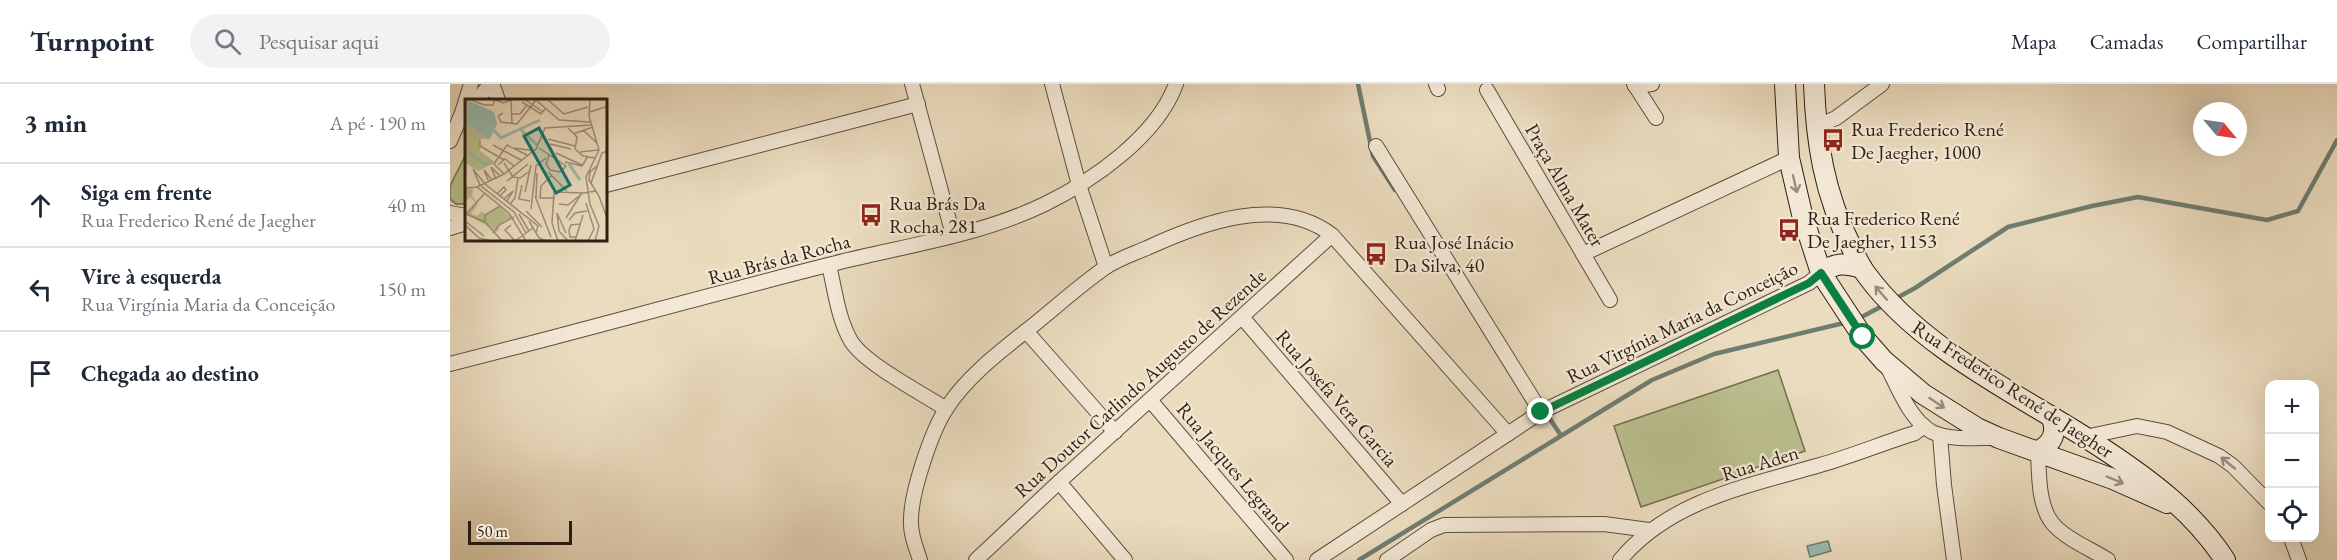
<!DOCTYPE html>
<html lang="pt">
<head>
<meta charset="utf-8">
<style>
  :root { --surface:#fff; --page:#f2f2f3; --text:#1f2937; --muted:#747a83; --line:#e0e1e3 }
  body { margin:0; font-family:"EB Garamond",serif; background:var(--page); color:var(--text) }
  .controls { position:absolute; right:18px; bottom:18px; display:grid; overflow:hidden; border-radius:12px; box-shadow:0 6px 24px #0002 }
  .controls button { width:54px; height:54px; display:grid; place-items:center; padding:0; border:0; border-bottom:2px solid var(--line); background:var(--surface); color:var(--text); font:30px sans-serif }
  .compass { position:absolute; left:1743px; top:18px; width:54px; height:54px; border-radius:50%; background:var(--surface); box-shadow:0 6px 24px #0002; rotate:119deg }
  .scale { position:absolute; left:18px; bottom:15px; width:104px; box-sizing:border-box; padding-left:6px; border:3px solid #2d1e11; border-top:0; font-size:16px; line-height:21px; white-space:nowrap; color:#2d1e11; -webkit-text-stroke:4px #f2e8d5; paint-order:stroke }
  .stop { position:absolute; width:18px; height:18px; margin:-14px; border:4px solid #0b8043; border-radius:50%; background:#fff }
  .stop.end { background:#0b8043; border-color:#fff; box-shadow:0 2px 6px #0008 }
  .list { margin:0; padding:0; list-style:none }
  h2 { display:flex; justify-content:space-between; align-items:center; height:78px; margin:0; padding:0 24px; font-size:26px }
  h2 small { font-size:20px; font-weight:400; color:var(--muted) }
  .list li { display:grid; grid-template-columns:39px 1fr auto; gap:18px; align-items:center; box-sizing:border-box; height:84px; padding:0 24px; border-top:2px solid var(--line) }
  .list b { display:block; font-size:22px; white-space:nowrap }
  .list p { margin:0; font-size:20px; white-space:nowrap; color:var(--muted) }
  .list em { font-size:20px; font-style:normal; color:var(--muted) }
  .icon { flex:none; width:33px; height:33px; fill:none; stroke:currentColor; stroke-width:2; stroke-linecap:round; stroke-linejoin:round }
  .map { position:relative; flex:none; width:1887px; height:476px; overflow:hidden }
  header { display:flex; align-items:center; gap:36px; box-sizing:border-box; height:84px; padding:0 30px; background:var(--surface); border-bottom:2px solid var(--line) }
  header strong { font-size:28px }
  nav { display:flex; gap:33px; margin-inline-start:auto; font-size:21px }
  .search { width:420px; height:54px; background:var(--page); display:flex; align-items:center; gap:15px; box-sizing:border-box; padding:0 21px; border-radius:33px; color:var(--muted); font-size:22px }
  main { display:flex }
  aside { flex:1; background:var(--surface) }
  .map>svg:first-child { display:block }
</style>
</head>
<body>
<header>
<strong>Turnpoint</strong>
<div class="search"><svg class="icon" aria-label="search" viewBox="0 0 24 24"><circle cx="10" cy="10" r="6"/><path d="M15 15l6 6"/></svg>Pesquisar aqui</div>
<nav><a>Mapa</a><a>Camadas</a><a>Compartilhar</a></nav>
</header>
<main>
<aside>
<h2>3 min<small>A pé · 190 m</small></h2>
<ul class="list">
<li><svg class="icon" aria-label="ahead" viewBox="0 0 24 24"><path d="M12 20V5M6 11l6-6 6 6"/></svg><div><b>Siga em frente</b><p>Rua Frederico René de Jaegher</p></div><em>40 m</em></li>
<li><svg class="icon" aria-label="left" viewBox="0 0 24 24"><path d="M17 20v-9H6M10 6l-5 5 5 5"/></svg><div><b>Vire à esquerda</b><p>Rua Virgínia Maria da Conceição</p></div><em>150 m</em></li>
<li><svg class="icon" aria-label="arrive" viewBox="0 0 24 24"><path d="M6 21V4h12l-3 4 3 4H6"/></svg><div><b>Chegada ao destino</b></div></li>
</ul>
</aside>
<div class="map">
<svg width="1887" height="476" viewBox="0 0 1887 476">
  <rect width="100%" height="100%" fill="#ebdcbf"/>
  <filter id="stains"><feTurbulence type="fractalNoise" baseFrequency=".00333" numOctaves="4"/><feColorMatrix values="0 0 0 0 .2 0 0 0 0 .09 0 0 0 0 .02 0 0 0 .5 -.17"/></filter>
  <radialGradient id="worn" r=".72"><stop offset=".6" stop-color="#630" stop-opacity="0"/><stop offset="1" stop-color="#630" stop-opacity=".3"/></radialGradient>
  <g fill="#bbbf8f" stroke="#746e50" stroke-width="1.5">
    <path d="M 16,70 L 16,120 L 6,120 L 0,115 L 0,102 Z"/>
    <path d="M 1328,286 L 1355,367 L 1191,423 L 1164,342 Z"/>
  </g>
  <path fill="#99bcaf" stroke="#6e7d70" stroke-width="1.5" d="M 1378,457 L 1381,467 L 1360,473 L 1357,462 Z"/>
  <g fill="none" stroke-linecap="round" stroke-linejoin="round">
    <g stroke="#6e7d70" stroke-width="4.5">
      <path d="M 908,0 L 923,72 L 945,106"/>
      <path d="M 1443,216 L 1465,204 L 1558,143 L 1642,122 L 1688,113 L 1817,136 L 1848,127 L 1887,56"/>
      <path d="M 1406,236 L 1436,220"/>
      <path d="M 1096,329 L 1110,350"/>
      <path d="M 909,476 L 1202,296 L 1264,270 L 1398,238"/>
    </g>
    <g stroke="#5c4e3c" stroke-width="16">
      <g id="street">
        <path d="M 462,0 L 503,151"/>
        <path d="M 602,0 L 629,101 L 656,183"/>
        <path d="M 986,0 L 988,5"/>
        <path d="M 1184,0 L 1206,34"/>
        <path d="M 43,2 L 48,16"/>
        <path d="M 1185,2 L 1202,0"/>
        <path d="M 1037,6 L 1160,216"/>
        <path d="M 27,16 L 38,3"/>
        <path d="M 1365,43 L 1386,34 L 1432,0"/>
        <path d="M 0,57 L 12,29 L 21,0"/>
        <path d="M 926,62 L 1091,328"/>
        <path d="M 156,101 L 468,20"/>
        <path d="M 0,129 L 16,132"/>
        <path d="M 0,144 L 16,139"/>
        <path d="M 1133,170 L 1339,74"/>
        <path d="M 379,181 C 385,206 388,235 401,257 C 415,280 472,309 496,325"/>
        <path d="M 792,233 L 952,420"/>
        <path d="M 576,247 L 665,348"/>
        <path d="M 0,280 C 127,248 254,212 382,180 C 453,162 529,152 595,120 C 644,96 707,52 726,0"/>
        <path d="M 1438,284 C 1448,304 1461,337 1482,348 C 1499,356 1524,354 1542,354"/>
        <path d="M 700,316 L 836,476"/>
        <path d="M 1490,351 L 1494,401 L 1504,476"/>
        <path d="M 1635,353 L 1687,342 L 1717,348 L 1769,372 L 1783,382 L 1820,420"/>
        <path d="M 1588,367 C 1589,390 1588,422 1603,440 C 1616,455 1641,465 1658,476"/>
        <path d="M 609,398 L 675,476"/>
        <path d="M 1841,454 L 1849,476"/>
        <path d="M 470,476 C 466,463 460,450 461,436 C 461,408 481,349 496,325 C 517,292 552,266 581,243 C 606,223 630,201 656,183 C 668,175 683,170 697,164 C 751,139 828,110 882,151 L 1058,350"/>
        <path d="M 526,476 L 609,398 L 882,151"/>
        <path d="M 867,476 L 1091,328 L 1359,199 L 1371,189"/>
        <path d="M 937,476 L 981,446 L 994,441 L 1154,440 L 1199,446"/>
        <path d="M 1170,476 C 1220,416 1298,402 1370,381 C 1402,372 1433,359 1465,349 L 1474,342"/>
      </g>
    </g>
    <g stroke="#2d1e11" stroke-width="22">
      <g id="secondary">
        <path d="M 1335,0 L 1339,74 L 1352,130 L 1371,189 L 1413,253 L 1434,277 L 1473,310 L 1527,344 L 1549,354 L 1663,395 L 1717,419"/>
        <path d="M 1364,0 C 1366,57 1374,110 1401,162 C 1405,171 1409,181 1416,190 C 1472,267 1573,312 1652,364 C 1699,395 1744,428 1775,476"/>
        <path d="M 1371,189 C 1386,178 1395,179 1412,184"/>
        <path d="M 1588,367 C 1603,360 1608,347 1601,332"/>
      </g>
    </g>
    <use href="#street" stroke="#f2e8d5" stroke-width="14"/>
    <use href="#secondary" stroke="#f2e8d5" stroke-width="20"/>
  </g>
  <defs><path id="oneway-shaft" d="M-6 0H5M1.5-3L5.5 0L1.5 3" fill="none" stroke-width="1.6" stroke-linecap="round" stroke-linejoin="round" transform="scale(1.5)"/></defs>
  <g stroke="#998d7d">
    <use href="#oneway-shaft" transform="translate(1345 100) rotate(77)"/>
    <use href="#oneway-shaft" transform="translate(1431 209) rotate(-131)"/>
    <use href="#oneway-shaft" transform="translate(1487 319) rotate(34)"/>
    <use href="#oneway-shaft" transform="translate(1778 379) rotate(-141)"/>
    <use href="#oneway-shaft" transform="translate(1665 396) rotate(23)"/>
  </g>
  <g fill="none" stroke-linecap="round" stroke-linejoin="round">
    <path stroke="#0b8043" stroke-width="8" d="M 1091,328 L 1359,199 L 1371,189 L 1413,253"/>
  </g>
  <defs>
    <g id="bus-bare" transform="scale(1.8)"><path d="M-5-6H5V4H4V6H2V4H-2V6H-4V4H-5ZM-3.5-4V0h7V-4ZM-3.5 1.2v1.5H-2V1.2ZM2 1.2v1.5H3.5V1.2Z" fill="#8f2418" stroke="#f2e8d5" stroke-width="2.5" paint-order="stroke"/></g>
  </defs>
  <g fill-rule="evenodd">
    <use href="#bus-bare" x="1383" y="56"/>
    <use href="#bus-bare" x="421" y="131"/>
    <use href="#bus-bare" x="1339" y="146"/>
    <use href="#bus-bare" x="926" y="170"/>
  </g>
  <g text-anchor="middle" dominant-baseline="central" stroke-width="4.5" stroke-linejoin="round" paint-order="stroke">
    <g font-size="20" fill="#2d1e11" stroke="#f2e8d5" text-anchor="start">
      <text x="1401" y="45">Rua Frederico René<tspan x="1401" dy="23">De Jaegher, 1000</tspan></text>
      <text x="439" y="119">Rua Brás Da<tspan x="439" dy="23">Rocha, 281</tspan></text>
      <text x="1357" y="134">Rua Frederico René<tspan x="1357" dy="23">De Jaegher, 1153</tspan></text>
      <text x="944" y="158">Rua José Inácio<tspan x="944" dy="23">Da Silva, 40</tspan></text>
    </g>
    <g font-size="20" fill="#2d1e11" stroke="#f2e8d5">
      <text transform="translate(1115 101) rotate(60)">Praça Alma Mater</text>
      <text transform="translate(329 175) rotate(-15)">Rua Brás da Rocha</text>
      <text transform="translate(1232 238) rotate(-26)">Rua Virgínia Maria da Conceição</text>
      <text transform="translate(690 299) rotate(-42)">Rua Doutor Carlindo Augusto de Rezende</text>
      <text transform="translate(1563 305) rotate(33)">Rua Frederico René de Jaegher</text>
      <text transform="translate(887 314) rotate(49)">Rua Josefa Vera Garcia</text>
      <text transform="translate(1310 379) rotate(-17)">Rua Aden</text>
      <text transform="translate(783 383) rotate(50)">Rua Jacques Legrand</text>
    </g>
  </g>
  <g transform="translate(15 15)">
    <rect width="142" height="142" fill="#ebdcbf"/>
    <path d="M 25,10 L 32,25 L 25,40 L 15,40 L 15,52 L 30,63 L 14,72 L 0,64 L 0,22 ZM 0,89 L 8,90 L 7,97 L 13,105 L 6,115 L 12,117 L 17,112 L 20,115 L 35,107 L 47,119 L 34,126 L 33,133 L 1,115 L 11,104 L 5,98 L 0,103 Z" fill="#bbbf8f"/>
    <path d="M 0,0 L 29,13 L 32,25 L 24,40 L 0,24 Z" fill="#99bcaf"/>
    <path fill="none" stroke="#99bcaf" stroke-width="3" d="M 55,30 L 75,21M 29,31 L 36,39 L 55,30 L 72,46M 4,54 L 20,65 L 27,64M 104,65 L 115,81"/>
    <path fill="none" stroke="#9f9079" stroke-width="1.5" d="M 4,0 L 19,6 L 28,6 L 30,0M 29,0 L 38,4 L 46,1M 59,0 L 78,13M 70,0 L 94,21 L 125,23M 82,0 L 99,15M 125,0 L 124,17 L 134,51 L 121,78 L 125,105 L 134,127 L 130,142M 46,1 L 47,25M 57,3 L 76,15 L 80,10M 125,13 L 143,7M 38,14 L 33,17 L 36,23 L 52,25 L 71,1M 47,15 L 55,15 L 62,6M 99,15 L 123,8M 103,29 L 112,38 L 110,50 L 118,57 L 130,59M 118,31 L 132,44M 108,35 L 128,28M 83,40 L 110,47M 15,41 L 15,47 L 39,61M 85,45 L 106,50M 28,46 L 56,61M 50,49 L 69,52M 74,49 L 101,67 L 95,73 L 85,71 L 81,65 L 84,56M 115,53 L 133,51M 91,54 L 117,66M 100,63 L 117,67 L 123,57M 39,64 L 48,78 L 55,79 L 65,72M 33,66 L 40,60 L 49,67M 133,66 L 125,73 L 124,81 L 134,97 L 143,122M 83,73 L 102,92M 39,75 L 29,65 L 42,46 L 62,56M 87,76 L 76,87 L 75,99 L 90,99M 31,80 L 26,68 L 35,77M 42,82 L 63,65M 24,83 L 19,71 L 27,81M 126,84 L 137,54 L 142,52M 15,86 L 8,70 L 20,85 L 73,127 L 71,134M 57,86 L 54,100 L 65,102M 16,87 L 49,113 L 61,134M 12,88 L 44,114 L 61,142M 0,89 L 12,88 L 39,75 L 71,50 L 80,29 L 126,26M 60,93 L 66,66M 89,93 L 87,124 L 93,142M 90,93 L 118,94M 32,95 L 39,88 L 41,91 L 35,97M 70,97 L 86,138M 71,99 L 72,74M 39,100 L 48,92 L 42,102M 121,104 L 129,130 L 123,142M 45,105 L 50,99 L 53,79M 94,105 L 103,106 L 118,94 L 131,92M 66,110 L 71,67 L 81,59M 61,112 L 77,128M 92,114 L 94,132 L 103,142M 92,114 L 101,134M 1,115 L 20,123 L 37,142M 1,115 L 20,94M 54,115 L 64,132M 101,119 L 116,95M 104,121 L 110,114 L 122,112M 0,122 L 19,137M 64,122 L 74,139 L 81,142M 20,123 L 20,116 L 35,107M 0,126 L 14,139 L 26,142M 46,126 L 40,131 L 50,142M 28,134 L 34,126 L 49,118M 111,138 L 105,138 L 104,131 L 106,126 L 115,125M 50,142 L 68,129M 110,142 L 118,116"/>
    <path fill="#0f766e" fill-opacity="0.15" stroke="#0f766e" stroke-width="3" d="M 74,29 L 105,86 L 91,94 L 59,37 Z"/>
    <rect width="142" height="142" fill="none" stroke="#2d1e11" stroke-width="3"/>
  </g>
  <rect width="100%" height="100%" filter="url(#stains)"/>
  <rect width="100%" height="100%" fill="url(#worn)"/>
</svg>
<div class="controls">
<button>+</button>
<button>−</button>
<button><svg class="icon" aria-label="locate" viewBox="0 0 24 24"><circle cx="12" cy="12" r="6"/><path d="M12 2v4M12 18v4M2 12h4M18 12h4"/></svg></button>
</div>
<svg class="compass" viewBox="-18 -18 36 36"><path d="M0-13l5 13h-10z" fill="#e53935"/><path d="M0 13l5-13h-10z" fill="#747a83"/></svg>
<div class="scale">50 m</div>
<div class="stop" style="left:1413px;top:253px"></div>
<div class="stop end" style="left:1091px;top:328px"></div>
</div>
</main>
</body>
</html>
